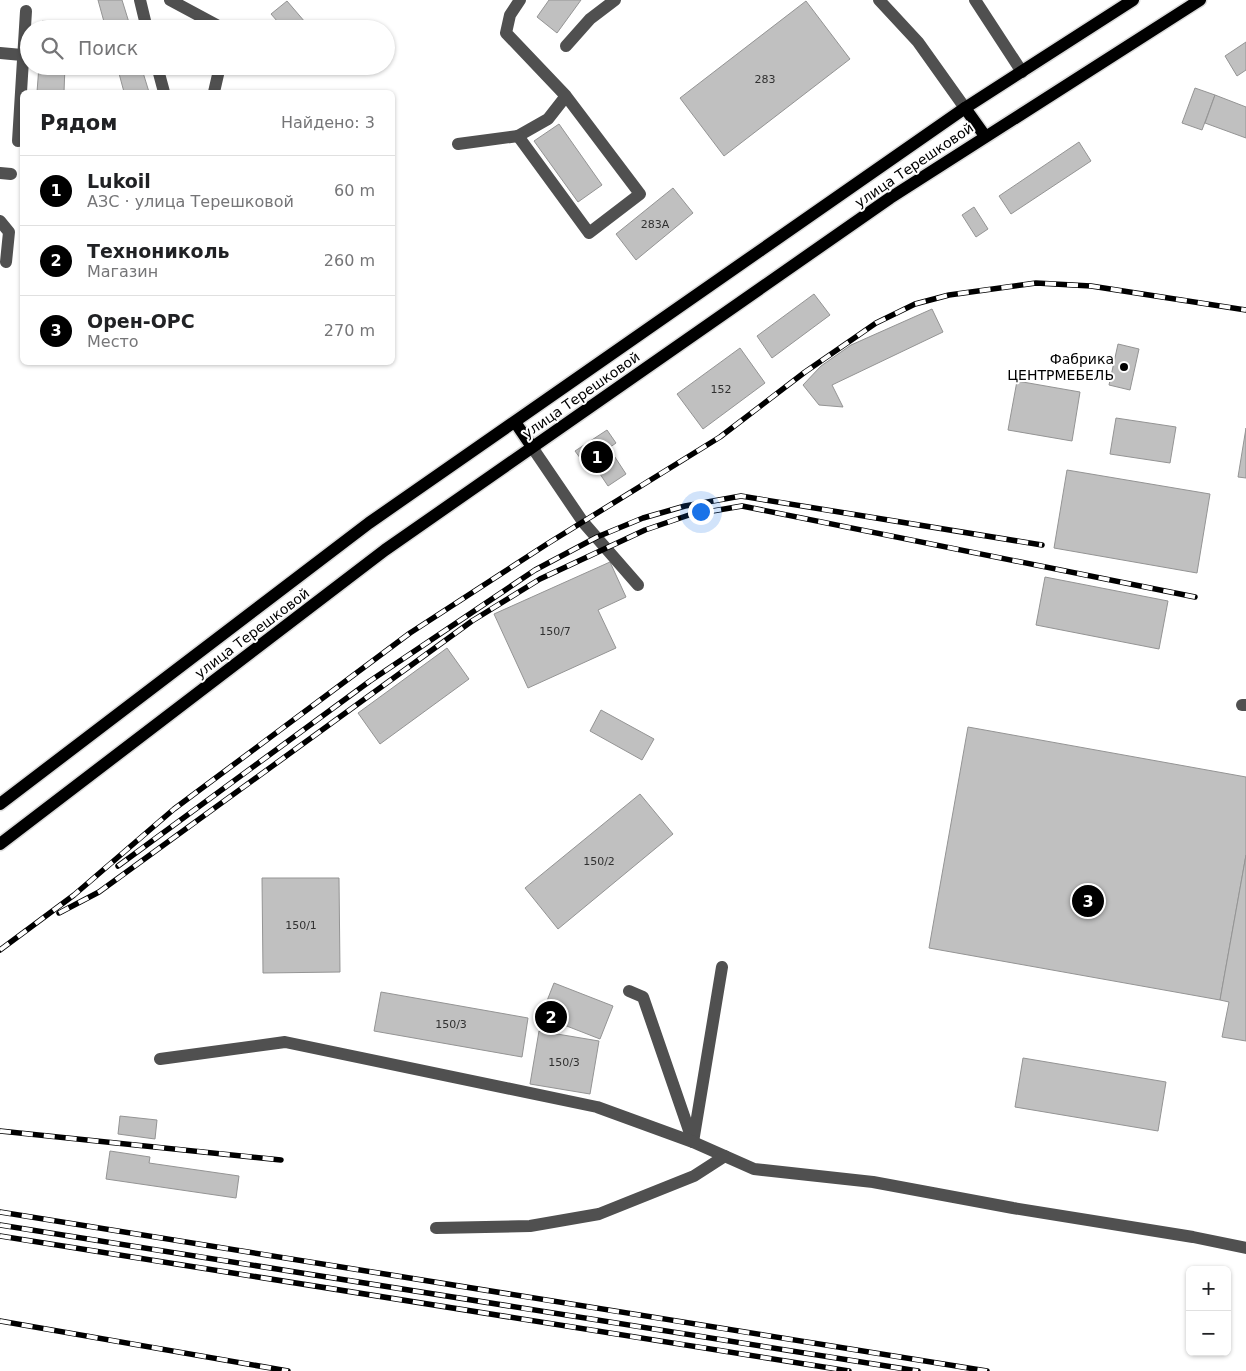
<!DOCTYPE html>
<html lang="ru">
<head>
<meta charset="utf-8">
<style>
  :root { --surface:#fff; --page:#f2f2f2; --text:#202124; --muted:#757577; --line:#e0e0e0; --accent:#000 }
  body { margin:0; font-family:"DejaVu Sans",sans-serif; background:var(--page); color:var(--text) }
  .controls { position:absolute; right:15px; bottom:15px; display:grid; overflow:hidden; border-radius:8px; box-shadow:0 1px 4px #0004 }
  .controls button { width:45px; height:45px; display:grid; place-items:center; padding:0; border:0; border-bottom:1px solid var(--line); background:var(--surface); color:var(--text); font:25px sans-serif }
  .you { position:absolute; left:700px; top:511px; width:18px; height:18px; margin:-12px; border:4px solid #fff; border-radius:50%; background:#1a73e8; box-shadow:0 0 0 8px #1a73e833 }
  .badge { display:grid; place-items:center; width:32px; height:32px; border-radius:50%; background:var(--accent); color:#fff; font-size:16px; font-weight:700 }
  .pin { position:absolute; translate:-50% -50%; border:2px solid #fff; box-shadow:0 1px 5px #0006 }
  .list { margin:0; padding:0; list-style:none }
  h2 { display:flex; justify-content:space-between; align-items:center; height:65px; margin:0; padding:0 20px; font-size:21px }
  h2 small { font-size:16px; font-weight:400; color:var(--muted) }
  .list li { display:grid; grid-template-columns:32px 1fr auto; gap:15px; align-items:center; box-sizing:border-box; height:70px; padding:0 20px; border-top:1px solid var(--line) }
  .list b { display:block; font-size:19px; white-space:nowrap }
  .list p { margin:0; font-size:16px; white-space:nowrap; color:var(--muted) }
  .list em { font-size:16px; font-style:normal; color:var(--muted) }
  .icon { flex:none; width:28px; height:28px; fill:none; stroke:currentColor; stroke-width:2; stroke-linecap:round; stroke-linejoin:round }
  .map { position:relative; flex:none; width:1246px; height:1371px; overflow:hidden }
  .search { position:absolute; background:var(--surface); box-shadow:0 1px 4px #0004; left:20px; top:20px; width:375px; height:55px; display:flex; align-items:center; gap:12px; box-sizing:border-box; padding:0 18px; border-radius:28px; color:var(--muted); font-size:19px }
  .panel { position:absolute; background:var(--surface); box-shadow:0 1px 4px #0004; left:20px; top:90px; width:375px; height:275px; border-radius:8px }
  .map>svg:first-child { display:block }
</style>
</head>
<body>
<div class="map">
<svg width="1246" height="1371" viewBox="0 0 1246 1371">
  <rect width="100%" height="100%" fill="#fff"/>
  <g fill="#c0c0c0" stroke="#949494">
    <path d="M 98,0 L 122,0 L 131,29 L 106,29 Z"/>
    <path d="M 549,0 L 581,0 L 557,33 L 537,17 Z"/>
    <path d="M 287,1 L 311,29 L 284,29 L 271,14 Z"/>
    <path d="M 806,1 L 850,59 L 724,156 L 680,98 Z"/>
    <path d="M 42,21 L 68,23 L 68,29 L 41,29 Z"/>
    <path d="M 1246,42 L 1246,70 L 1237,76 L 1225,56 Z"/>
    <path d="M 39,66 L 65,66 L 64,92 L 37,92 Z"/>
    <path d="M 117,66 L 141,66 L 149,92 L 124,92 Z"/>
    <path d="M 1195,88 L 1215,95 L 1202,130 L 1182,123 Z"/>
    <path d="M 1215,95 L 1246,107 L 1246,138 L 1205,123 Z"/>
    <path d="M 559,124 L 602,185 L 578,202 L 534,141 Z"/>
    <path d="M 1079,142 L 1091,161 L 1011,214 L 999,196 Z"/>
    <path d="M 673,188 L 693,213 L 636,260 L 616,234 Z"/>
    <path d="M 974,207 L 988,229 L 976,237 L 962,215 Z"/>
    <path d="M 814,294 L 830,315 L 772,358 L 757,336 Z"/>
    <path d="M 932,309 L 943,332 L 832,385 L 843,407 L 819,405 L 803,385 L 821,366 L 851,345 Z"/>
    <path d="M 1118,344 L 1139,349 L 1130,390 L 1109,385 Z"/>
    <path d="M 740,348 L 765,383 L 703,429 L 677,394 Z"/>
    <path d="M 1017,381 L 1080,392 L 1072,441 L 1008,430 Z"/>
    <path d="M 1116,418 L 1176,427 L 1170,463 L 1110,454 Z"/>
    <path d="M 1246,428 L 1246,478 L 1238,477 Z"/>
    <path d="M 607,430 L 616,443 L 609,448 L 626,474 L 608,486 L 592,462 L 586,466 L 575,451 Z"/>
    <path d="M 1067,470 L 1210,494 L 1197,573 L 1054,548 Z"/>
    <path d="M 610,562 L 626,597 L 598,610 L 616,648 L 528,688 L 494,614 Z"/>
    <path d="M 1045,577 L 1168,601 L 1159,649 L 1036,625 Z"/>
    <path d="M 447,648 L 469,679 L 380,744 L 358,713 Z"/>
    <path d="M 601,710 L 654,739 L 642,760 L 590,731 Z"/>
    <path d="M 968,727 L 1246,777 L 1246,855 L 1220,1000 L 929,948 Z"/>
    <path d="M 640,794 L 673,834 L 558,929 L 525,888 Z"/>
    <path d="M 1246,855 L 1246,1041 L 1222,1037 L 1229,1002 L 1220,1000 Z"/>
    <path d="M 262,878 L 339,878 L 340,972 L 263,973 Z"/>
    <path d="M 554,983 L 613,1006 L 600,1039 L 541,1016 Z"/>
    <path d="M 381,992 L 528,1018 L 522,1057 L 374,1031 Z"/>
    <path d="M 539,1031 L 599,1041 L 590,1094 L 530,1084 Z"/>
    <path d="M 1023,1058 L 1166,1082 L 1158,1131 L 1015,1107 Z"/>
    <path d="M 120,1116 L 157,1120 L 155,1139 L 118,1134 Z"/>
    <path d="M 110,1151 L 150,1157 L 149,1163 L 239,1176 L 236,1198 L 106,1179 Z"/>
  </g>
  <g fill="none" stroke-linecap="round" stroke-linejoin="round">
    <g stroke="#dbdbdb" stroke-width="15">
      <g id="major">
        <path d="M 965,108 L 985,136"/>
        <path d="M 515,422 L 532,447"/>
        <path d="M 0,804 L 369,523 L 965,108 L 1133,0"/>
        <path d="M 0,844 L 385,550 L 890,198 L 1200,0"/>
      </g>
    </g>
    <g stroke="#505050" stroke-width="12">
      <path d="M 140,0 L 147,29"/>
      <path d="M 170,0 L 224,29"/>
      <path d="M 520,0 L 510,15 L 506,33 L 566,96 L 640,194 L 589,233 L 518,136 L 548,119 L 566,96"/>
      <path d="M 879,0 L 918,42 L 965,108"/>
      <path d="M 975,0 L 1022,72"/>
      <path d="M 566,46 L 590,19 L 615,0"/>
      <path d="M 0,53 L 22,55"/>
      <path d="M 157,66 L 164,92"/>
      <path d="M 214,92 L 220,66"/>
      <path d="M 18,141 L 26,11"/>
      <path d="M 458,144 L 518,136"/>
      <path d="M 0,173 L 11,174"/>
      <path d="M 0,221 L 9,232 L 6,262"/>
      <path d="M 532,447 L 583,522 L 638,585"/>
      <path d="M 1242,705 L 1246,705"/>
      <path d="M 629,991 L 643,997 L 693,1142 L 722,967"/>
      <path d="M 160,1059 L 285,1042 L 597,1107 L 693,1142 L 754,1169 L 873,1182 L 1013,1208 L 1193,1237 L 1246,1248"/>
      <path d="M 436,1228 L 530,1226 L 599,1214 L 694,1176 L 725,1156"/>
    </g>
    <use href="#major" stroke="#000" stroke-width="12"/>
    <g stroke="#000" stroke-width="5.5">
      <g id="rail">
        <path d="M 118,866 L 370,681 L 535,570 L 597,537 L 643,518 L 685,506 L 741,496 L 1042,545"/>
        <path d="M 59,913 L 99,892 L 472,621 L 540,579 L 645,530 L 689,515 L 742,506 L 1195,597"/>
        <path d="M 0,950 L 74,895 L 174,809 L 410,633 L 547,544 L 720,437 L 805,372 L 876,323 L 915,304 L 949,295 L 1036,283 L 1091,286 L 1246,310"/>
        <path d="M 0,1131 L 281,1160"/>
        <path d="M 0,1212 L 987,1371"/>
        <path d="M 0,1225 L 918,1371"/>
        <path d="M 0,1236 L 849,1371"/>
        <path d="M 0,1321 L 288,1371"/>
      </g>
    </g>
    <use href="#rail" stroke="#fff" stroke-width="4" stroke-dasharray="11" stroke-linecap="butt"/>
  </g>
  <circle fill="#000" stroke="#fff" stroke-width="2" cx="1124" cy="367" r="5"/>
  <g text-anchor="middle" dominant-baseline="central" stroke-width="4" stroke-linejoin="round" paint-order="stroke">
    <g font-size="11" fill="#303030">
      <text x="765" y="79">283</text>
      <text x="655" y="224">283А</text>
      <text x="721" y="389">152</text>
      <text x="555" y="631">150/7</text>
      <text x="599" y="861">150/2</text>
      <text x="301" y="925">150/1</text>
      <text x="451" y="1024">150/3</text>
      <text x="564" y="1062">150/3</text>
    </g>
    <g font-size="14" fill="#000" stroke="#fff">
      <text transform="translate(914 165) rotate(-34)">улица Терешковой</text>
      <text transform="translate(581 395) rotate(-35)">улица Терешковой</text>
      <text transform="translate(252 633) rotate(-37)">улица Терешковой</text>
    </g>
    <g font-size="14" fill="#000" stroke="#fff" text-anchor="end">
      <text x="1114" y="359">Фабрика<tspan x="1114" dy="16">ЦЕНТРМЕБЕЛЬ</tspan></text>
    </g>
  </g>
</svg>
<div class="controls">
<button>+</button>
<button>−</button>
</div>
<div class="you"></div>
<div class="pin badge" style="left:597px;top:457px">1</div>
<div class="pin badge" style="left:551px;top:1017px">2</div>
<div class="pin badge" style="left:1088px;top:901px">3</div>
<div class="search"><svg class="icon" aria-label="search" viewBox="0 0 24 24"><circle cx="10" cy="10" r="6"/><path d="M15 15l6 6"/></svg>Поиск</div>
<section class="panel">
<h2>Рядом<small>Найдено: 3</small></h2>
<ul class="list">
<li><span class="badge">1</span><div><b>Lukoil</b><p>АЗС · улица Терешковой</p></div><em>60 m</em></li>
<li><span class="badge">2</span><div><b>Технониколь</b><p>Магазин</p></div><em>260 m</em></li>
<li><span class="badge">3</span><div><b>Орен-ОРС</b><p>Место</p></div><em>270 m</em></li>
</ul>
</section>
</div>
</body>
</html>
